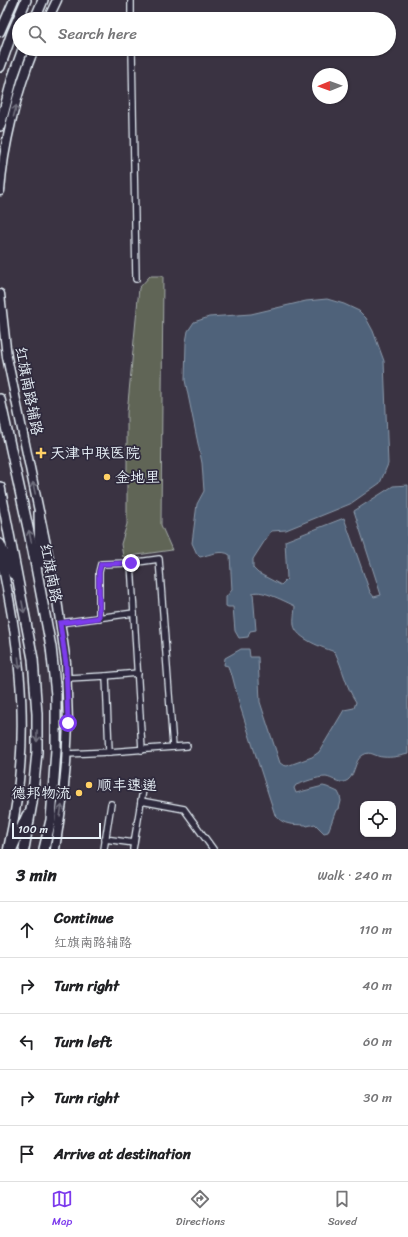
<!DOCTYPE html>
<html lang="en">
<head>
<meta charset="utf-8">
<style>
  :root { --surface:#fff; --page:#f6f6f6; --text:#202124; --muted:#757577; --line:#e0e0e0; --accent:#7c3aed }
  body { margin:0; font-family:Sriracha,"LXGW WenKai TC",sans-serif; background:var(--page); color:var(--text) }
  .controls { position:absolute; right:12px; bottom:12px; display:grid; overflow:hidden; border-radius:8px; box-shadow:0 1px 3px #0004 }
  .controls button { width:36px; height:36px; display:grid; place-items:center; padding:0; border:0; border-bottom:1px solid var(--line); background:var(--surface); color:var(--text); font:20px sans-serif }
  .compass { position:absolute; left:312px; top:68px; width:36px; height:36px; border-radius:50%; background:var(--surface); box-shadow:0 1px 3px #0004; rotate:269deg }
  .scale { position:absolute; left:12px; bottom:10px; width:89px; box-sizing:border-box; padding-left:4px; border:2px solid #e8f1f8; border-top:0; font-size:11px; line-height:14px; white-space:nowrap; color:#e8f1f8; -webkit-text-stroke:3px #2f2a3d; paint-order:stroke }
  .stop { position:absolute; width:12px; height:12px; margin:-9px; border:3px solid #7c3aed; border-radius:50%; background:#fff }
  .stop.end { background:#7c3aed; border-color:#fff; box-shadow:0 1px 4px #0008 }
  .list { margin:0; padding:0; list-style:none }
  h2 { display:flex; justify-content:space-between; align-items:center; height:52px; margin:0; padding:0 16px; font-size:17px }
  h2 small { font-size:13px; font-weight:400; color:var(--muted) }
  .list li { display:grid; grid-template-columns:26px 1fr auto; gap:12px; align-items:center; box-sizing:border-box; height:56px; padding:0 16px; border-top:1px solid var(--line) }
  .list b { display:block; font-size:15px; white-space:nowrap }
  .list p { margin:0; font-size:13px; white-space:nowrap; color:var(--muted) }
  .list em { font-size:13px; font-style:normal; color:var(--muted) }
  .icon { flex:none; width:22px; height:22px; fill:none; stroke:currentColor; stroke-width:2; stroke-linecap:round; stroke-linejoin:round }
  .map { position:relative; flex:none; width:408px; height:849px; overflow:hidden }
  .search { position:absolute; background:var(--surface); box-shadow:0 1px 3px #0004; left:12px; right:12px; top:12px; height:44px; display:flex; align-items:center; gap:10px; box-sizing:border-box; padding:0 14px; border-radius:22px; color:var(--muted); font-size:15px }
  .sheet { height:332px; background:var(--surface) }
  nav { display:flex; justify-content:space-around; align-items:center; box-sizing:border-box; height:56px; border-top:1px solid var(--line); background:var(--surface); font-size:11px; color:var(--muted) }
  nav a { display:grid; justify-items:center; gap:2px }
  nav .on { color:var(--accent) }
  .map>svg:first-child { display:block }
</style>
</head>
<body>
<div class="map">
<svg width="408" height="849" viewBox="0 0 408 849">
  <rect width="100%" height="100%" fill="#3a3342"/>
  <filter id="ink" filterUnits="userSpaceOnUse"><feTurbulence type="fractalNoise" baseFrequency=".025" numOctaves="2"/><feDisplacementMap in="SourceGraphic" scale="8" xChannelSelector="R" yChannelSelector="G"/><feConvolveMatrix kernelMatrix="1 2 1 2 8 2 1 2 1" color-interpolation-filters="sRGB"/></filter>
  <g filter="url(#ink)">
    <path fill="#616557" stroke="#a4aba8" d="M 150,276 L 163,276 L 161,525 L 172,550 L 123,557 L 121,544 L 127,524 L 127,413 L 139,288 Z"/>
    <path fill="#4f627a" stroke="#8c9bac" d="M 327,299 L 344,304 L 359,311 L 366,318 L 373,331 L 384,361 L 388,464 L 380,483 L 350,504 L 286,530 L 271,531 L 253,559 L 253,568 L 258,573 L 281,585 L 287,579 L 285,541 L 344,518 L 370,592 L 374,597 L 381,595 L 354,511 L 393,486 L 408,485 L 408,754 C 400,756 392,758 383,757 C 375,757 371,750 363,755 C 353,760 356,779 344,782 C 338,783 332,778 326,777 C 316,777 305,782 296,785 L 294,788 L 296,793 L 323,786 L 327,787 L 338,792 L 340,796 L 341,801 L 339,809 L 336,810 L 328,832 L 324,833 L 315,824 L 307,826 L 306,825 C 293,824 284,826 275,815 L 240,706 L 232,675 L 230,673 L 228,666 L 224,665 L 225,658 L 241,649 L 249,649 L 250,657 L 258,657 L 260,702 L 280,763 L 283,765 L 287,766 L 312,757 L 319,752 L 344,710 L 354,708 L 356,702 C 346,687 343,669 335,652 C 324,648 296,639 294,625 C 293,619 295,611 295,606 C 286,602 262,589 253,593 L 256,630 L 250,631 L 248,637 L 239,638 L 235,631 L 233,607 L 228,607 L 226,606 L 226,597 L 232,590 L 230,555 C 222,549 209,555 200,557 L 197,554 L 192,543 L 197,504 L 204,491 L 202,463 L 185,380 L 186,342 L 188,331 L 194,322 L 209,317 L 251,314 L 306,301 Z"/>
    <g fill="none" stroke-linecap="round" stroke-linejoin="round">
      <g stroke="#e8f1f8" stroke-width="8">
        <g id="minor">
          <path d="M 131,0 L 131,19"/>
          <path d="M 132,49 L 136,279"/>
          <path d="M 131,563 L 159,559 L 173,747"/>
          <path d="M 99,618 L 99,572 L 101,564 L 131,563 L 142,750"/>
          <path d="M 60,623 L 134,613"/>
          <path d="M 106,676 L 138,673"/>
          <path d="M 67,678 L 106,676 L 109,752 L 67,754"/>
          <path d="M 109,752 L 187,746"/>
          <path d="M 141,801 L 184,809 L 213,849"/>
          <path d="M 105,839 L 134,843"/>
          <path d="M 104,849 L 111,804"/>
          <path d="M 133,849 L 144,784"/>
        </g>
      </g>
      <g stroke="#e8f1f8" stroke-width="11">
        <g id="secondary">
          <path d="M 48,19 L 57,0"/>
          <path d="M 0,32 L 14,0"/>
          <path d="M 0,191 C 3,147 17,90 34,49"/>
          <path d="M 0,294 L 7,357 L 56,593 L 66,663 L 68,723 L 66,764 L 63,796 L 55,849"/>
          <path d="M 0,555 C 23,657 31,746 8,849"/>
        </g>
      </g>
      <g stroke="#e8f1f8" stroke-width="12">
        <g id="trunk">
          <path d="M 35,19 L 43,0"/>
          <path d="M 0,67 L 12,33 L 26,0"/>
          <path d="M 0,126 L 13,77 L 23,49"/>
          <path d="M 0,399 L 33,551 L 51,647 L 56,695 L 56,750 L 51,820 L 44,849"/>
          <path d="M 0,487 L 33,659 L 37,714 L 37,752 L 32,803 L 24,849"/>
          <path d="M 39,513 L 40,563"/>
          <path d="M 0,544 L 13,574"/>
          <path d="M 12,849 L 27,815"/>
        </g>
      </g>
      <use href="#minor" stroke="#2f2a3d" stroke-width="5.5"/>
      <use href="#secondary" stroke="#2f2a3d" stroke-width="8"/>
      <use href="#trunk" stroke="#2f2a3d" stroke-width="9"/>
    </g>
    <defs><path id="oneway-shaft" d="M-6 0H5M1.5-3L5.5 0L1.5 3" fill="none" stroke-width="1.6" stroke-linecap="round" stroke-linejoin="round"/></defs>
    <g stroke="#70707e">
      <use href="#oneway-shaft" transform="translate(15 111) rotate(-75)"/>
      <use href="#oneway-shaft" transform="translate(34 488) rotate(-102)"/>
      <use href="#oneway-shaft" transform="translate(30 536) rotate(-102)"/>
      <use href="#oneway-shaft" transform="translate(23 607) rotate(79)"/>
      <use href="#oneway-shaft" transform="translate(19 663) rotate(84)"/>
      <use href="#oneway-shaft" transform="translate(37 736) rotate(90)"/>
      <use href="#oneway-shaft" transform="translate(61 811) rotate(-81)"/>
    </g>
  </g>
  <g fill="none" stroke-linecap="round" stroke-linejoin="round" filter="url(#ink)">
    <path stroke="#7c3aed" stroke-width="5" d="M 68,723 L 66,663 L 60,623 L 99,618 L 99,572 L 101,564 L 131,563"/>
  </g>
  <g fill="#ffd166" stroke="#2f2a3d" stroke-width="1.5">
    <path d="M39 447h4v4h4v4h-4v4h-4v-4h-4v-4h4z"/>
    <circle cx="107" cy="477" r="4"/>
    <circle cx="89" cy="785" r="4"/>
    <circle cx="79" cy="793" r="4"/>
  </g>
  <g text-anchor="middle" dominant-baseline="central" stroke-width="3.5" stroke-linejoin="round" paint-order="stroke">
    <g font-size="15" fill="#e8f1f8" stroke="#2f2a3d">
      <text transform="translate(29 391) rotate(79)">红旗南路辅路</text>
      <text transform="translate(51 573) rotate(79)">红旗南路</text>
    </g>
    <g font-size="15" fill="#e8f1f8" stroke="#2f2a3d" text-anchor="start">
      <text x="50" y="453">天津中联医院</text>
      <text x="115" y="477">金地里</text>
      <text x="97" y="785">顺丰速递</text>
      <text x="71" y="793" text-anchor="end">德邦物流</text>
    </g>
  </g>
</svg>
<div class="controls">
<button><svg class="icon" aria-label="locate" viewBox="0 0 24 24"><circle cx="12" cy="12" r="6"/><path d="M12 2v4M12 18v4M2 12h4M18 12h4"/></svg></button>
</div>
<svg class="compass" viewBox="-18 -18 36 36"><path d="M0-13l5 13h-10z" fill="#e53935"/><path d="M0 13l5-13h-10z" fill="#757577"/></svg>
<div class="scale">100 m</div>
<div class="stop" style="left:68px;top:723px"></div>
<div class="stop end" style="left:131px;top:563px"></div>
<div class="search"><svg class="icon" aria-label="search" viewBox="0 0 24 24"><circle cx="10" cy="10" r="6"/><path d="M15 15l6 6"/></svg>Search here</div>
</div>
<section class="sheet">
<h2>3 min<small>Walk · 240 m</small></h2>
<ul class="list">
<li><svg class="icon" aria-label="ahead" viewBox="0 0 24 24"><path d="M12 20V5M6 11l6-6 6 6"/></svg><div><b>Continue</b><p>红旗南路辅路</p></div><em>110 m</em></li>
<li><svg class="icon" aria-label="right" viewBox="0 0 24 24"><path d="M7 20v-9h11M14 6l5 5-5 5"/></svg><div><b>Turn right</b></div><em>40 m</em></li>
<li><svg class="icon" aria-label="left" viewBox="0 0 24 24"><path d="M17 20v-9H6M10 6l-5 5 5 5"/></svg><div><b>Turn left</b></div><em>60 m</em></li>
<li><svg class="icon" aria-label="right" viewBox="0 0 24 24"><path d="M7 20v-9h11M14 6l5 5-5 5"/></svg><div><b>Turn right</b></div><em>30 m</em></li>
<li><svg class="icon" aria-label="arrive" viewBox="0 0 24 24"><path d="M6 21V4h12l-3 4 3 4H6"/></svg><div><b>Arrive at destination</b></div></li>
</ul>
</section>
<nav>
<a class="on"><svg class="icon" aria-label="map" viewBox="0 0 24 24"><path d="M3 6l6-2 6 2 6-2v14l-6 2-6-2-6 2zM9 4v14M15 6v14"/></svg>Map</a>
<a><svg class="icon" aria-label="directions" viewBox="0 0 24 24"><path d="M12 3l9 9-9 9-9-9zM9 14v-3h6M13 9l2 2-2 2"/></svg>Directions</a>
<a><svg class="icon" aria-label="saved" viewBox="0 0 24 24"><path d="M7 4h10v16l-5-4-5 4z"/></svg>Saved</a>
</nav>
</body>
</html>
